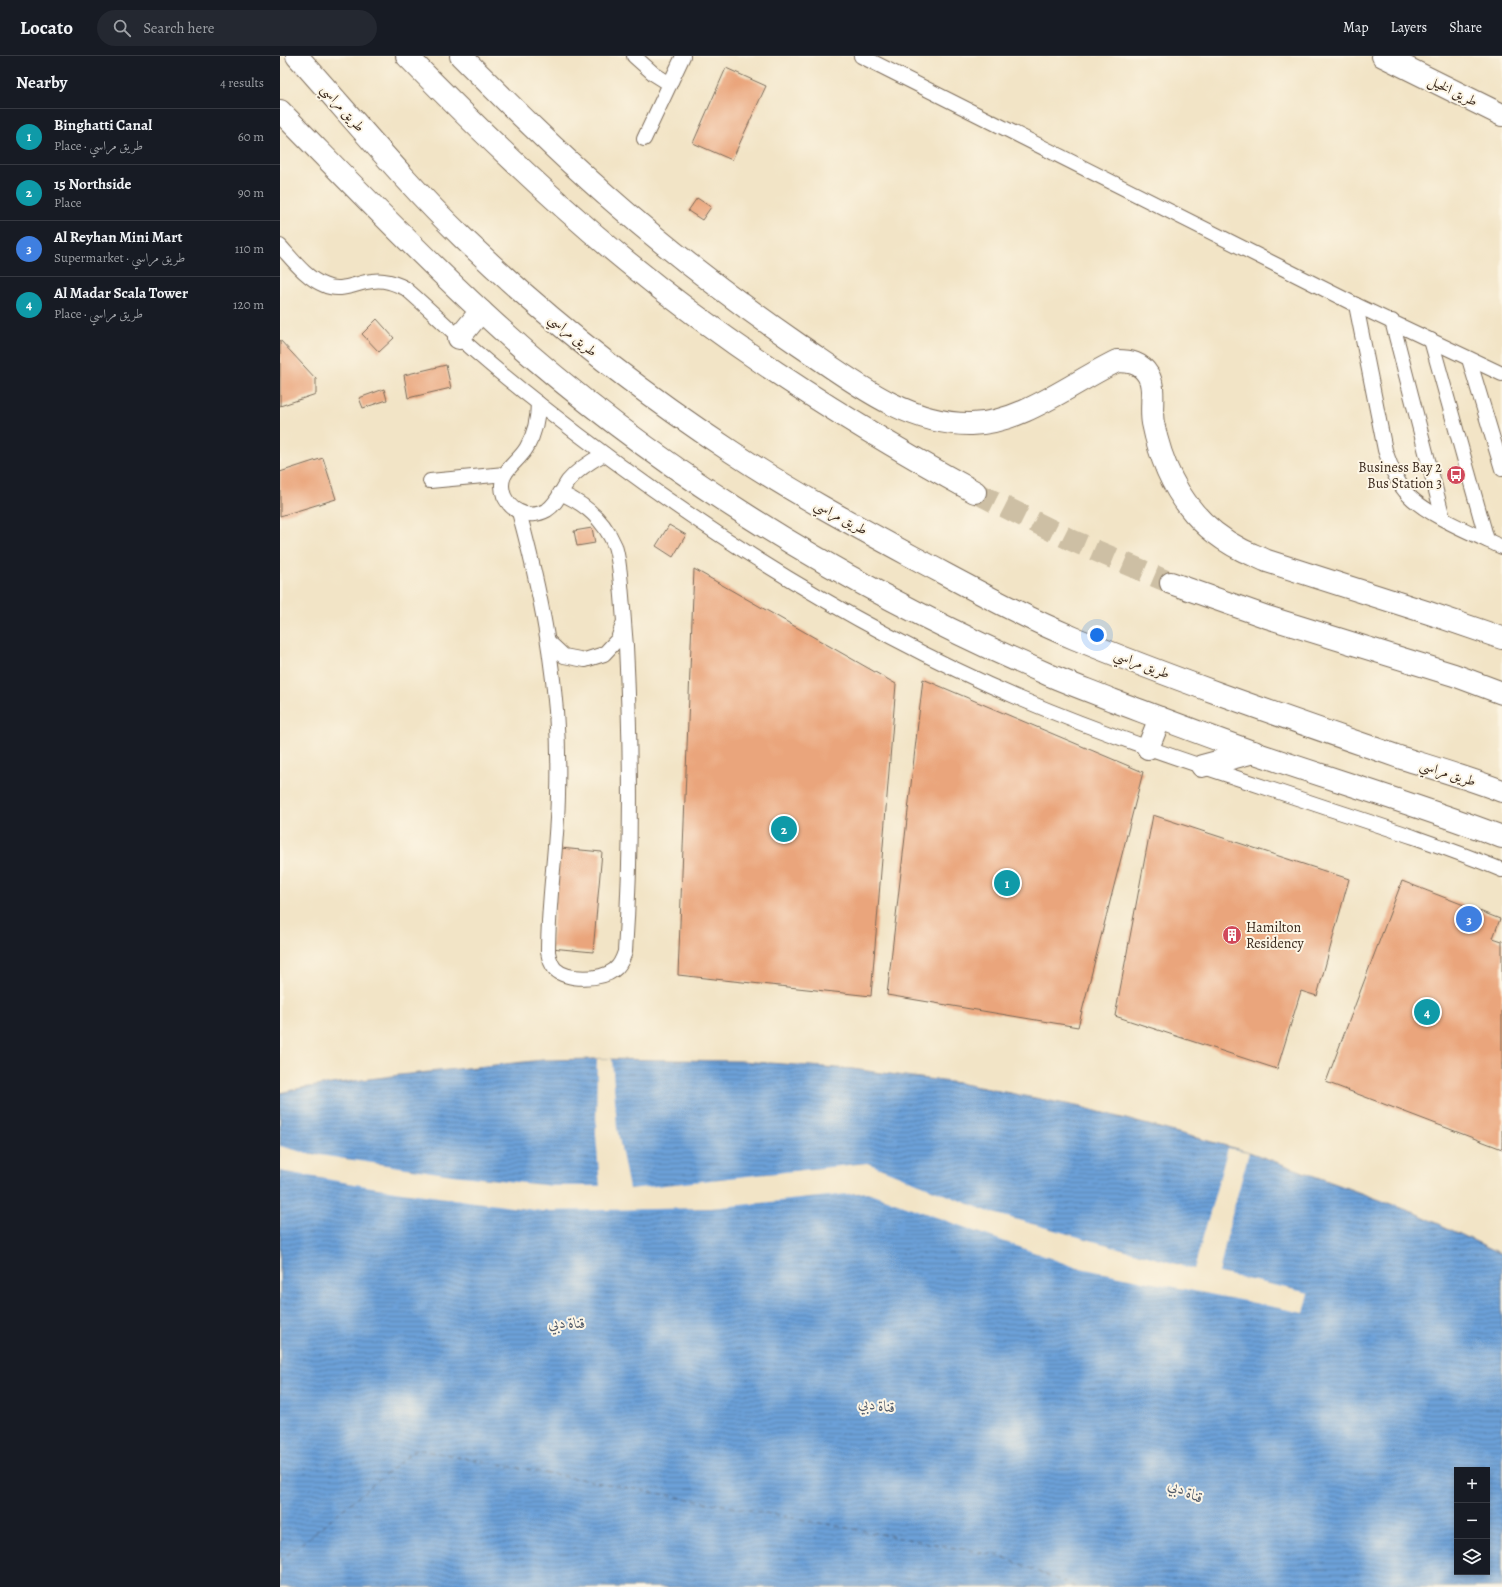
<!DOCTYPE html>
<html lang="en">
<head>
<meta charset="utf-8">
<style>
  :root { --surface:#171b24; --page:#242831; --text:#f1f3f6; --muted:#9ea1a6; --line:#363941; --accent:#d93025 }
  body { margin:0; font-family:Alegreya,Amiri,serif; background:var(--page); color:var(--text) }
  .controls { position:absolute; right:12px; bottom:12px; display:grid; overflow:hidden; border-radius:0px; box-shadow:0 2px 6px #0003 }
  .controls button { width:36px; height:36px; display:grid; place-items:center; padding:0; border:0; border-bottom:1px solid var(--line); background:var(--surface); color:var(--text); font:20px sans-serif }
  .you { position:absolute; left:817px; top:579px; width:14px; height:14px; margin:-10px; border:3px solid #fff; border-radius:50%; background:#1a73e8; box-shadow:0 0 0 6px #1a73e833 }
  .badge { display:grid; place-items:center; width:26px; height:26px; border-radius:50%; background:var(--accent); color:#fff; font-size:13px; font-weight:700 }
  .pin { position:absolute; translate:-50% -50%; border:2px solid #fff; box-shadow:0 1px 4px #0006 }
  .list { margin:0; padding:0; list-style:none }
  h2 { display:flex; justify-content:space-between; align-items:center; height:52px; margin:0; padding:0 16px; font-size:17px }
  h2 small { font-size:13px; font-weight:400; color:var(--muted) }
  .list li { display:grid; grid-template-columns:26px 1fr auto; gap:12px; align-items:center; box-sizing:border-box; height:56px; padding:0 16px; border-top:1px solid var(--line) }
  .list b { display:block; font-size:15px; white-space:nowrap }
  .list p { margin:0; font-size:13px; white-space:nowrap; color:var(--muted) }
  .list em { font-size:13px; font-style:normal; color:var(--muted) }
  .icon { flex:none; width:22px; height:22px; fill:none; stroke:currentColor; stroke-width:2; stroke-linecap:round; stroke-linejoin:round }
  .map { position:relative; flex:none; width:1222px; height:1531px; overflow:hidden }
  header { display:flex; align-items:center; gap:24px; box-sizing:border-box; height:56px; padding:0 20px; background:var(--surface); border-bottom:1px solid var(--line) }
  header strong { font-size:19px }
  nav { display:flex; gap:22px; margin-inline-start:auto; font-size:14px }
  .search { width:280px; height:36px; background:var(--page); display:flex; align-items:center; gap:10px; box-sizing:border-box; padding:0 14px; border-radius:22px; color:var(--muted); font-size:15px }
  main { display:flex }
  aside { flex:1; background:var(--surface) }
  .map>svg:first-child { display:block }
</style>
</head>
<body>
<header>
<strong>Locato</strong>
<div class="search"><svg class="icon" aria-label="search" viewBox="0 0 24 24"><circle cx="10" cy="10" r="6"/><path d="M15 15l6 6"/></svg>Search here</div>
<nav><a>Map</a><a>Layers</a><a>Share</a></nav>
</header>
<main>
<aside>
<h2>Nearby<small>4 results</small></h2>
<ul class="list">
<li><span class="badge" style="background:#0f9aa8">1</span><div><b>Binghatti Canal</b><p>Place · طريق مراسي</p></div><em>60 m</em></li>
<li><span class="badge" style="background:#0f9aa8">2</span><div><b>15 Northside</b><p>Place</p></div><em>90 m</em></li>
<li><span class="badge" style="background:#3f7fe0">3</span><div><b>Al Reyhan Mini Mart</b><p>Supermarket · طريق مراسي</p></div><em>110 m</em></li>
<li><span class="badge" style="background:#0f9aa8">4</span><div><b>Al Madar Scala Tower</b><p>Place · طريق مراسي</p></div><em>120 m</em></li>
</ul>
</aside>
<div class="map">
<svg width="1222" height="1531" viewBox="0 0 1222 1531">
  <defs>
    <pattern id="water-rules" width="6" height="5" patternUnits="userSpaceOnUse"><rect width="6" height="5" fill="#6ca0d8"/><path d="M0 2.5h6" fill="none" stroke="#5a83af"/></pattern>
  </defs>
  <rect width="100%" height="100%" fill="#fcf5e5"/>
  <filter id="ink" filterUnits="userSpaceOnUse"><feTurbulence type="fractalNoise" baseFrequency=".025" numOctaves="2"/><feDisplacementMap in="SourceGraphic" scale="8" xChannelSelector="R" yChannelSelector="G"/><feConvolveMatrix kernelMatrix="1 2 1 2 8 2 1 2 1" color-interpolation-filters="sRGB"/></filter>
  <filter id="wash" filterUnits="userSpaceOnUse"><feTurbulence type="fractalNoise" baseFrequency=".012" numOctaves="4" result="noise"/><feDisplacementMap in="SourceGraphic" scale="16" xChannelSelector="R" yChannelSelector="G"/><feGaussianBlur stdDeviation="0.9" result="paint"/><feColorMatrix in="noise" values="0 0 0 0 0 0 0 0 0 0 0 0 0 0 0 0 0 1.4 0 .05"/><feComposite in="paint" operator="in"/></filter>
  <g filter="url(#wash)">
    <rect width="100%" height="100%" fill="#f2e4c6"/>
    <path fill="url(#water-rules)" stroke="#54657b" fill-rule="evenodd" d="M 317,1003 L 461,1005 L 572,1013 L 678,1027 L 801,1051 L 969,1096 L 1138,1158 L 1222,1198 L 1222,1531 L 0,1531 L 0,1037 L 21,1032 L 120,1019 L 263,1004 ZM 1177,1414 L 1207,1414 L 1207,1516 L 1177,1516 Z"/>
    <path fill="#f2e4c6" d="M 317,1003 L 332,1003 L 337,1072 L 349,1133 L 587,1107 L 709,1156 L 914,1213 L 948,1092 L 969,1096 L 950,1166 L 939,1217 L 1029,1237 L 1024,1257 L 795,1211 L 587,1136 L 431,1152 L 262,1155 L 115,1135 L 0,1115 L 0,1090 L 26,1097 L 172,1119 L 272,1130 L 320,1130 L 316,1078 Z"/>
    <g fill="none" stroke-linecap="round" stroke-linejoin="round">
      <path stroke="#4f5968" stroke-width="1" stroke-dasharray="5 4" stroke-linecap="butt" d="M 0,1505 L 136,1393 L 720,1500 L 796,1531"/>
    </g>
    <g id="blocks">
      <g fill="#eaa57c">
        <path d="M 446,12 L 486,30 L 452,104 L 413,87 Z"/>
        <path d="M 417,142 L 431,151 L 422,164 L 408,155 Z"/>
        <path d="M 97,263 L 114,282 L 99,296 L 82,278 Z"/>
        <path d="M 0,284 L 36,323 L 36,338 L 0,350 Z"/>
        <path d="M 166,309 L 171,332 L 128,342 L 124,319 Z"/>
        <path d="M 104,333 L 107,344 L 83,352 L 79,342 Z"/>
        <path d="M 43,402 L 56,443 L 0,460 L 0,416 Z"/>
        <path d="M 389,469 L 406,479 L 393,501 L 376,490 Z"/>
        <path d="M 312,472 L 315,487 L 297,490 L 294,475 Z"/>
        <path d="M 414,513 L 616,628 L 591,940 L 398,919 Z"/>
        <path d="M 643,623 L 863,716 L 798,971 L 607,939 Z"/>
        <path d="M 873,759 L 1069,823 L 1037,940 L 1021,935 L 997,1013 L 835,960 Z"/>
        <path d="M 280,792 L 322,796 L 313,896 L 271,892 Z"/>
        <path d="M 1122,825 L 1220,863 L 1213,882 L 1222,885 L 1222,1093 L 1046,1026 Z"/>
      </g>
    </g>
  </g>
  <g filter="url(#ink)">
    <use href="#blocks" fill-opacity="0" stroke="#7b6b59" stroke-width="1"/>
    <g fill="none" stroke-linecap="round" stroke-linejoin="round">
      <path stroke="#cdbfa4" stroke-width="22" stroke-dasharray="22 11" stroke-linecap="butt" d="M 695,436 L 791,484 L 891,527"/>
      <g stroke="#7b6b59" stroke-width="16">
        <g id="service">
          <path d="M 354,0 L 374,18 L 390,28"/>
          <path d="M 581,0 L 1076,249 L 1222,318"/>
          <path d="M 364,83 L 403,0"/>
          <path d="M 0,190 C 13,204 26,222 44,229 C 61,237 75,227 92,225 C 104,223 114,227 125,232 C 144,248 162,266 181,283 C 206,305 232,327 258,347 C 407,465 566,568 741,643 C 842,686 946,718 1050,753 C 1108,772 1166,791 1222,814"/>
          <path d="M 1076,249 L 1105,394 C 1110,408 1115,423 1125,435 C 1141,457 1196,479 1222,491"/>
          <path d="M 1112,265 L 1163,462"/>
          <path d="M 1151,284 L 1207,484"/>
          <path d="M 1189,303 L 1222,413"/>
          <path d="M 258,347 C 258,363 255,377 247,391 C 238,408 215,415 224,440 C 227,446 231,452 238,455 C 247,460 258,459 267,454 C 277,448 281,435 288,425 C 298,413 311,405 324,398"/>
          <path d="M 150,425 L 225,418"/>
          <path d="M 239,456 C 265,552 281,639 278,739 C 277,792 268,844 268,896 C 269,902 271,908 275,913 C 287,925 321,924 334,914 C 340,910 343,902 345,896 C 352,794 351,692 346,590 C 344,569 343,549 341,529 C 340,517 339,503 335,490 C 324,464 306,448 280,437"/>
          <path d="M 269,586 L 284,600 L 305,604 L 324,598 L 338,583 L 343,568"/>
        </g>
      </g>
      <g stroke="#7b6b59" stroke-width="24">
        <g id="tertiary">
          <path d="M 17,0 C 72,61 123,124 182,181 C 265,261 356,333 452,396 C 511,435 572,468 633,501 C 686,529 739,559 794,582 C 901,626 1010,663 1119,701 C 1154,712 1188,722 1222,735"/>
          <path d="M 127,0 C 197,72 268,141 346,205 C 454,294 572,369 695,436"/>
          <path d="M 181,0 C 228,47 276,95 326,139 C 387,193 452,243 519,289 C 571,324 626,369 691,368 C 743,367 791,327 837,305 C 850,305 861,307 868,319 C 876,332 870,352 873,367 C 884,422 910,468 962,494 C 970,498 979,501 987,505 L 1149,557 L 1222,582"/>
          <path d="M 0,55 C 66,122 131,190 200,254 C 364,407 560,528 765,617 C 787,627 810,635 832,644 C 880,662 927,680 975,697 C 1057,725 1141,750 1222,781"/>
          <path d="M 179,282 L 201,255"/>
          <path d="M 891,527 L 987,561 L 1174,619 L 1222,637"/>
          <path d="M 868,692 L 880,662"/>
          <path d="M 922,710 L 974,696"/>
        </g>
      </g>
      <g stroke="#7b6b59" stroke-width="24">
        <path id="motorway" d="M 1103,0 L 1222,59"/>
      </g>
      <use href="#service" stroke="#fff" stroke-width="14"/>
      <use href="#tertiary" stroke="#fff" stroke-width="22"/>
      <use href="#motorway" stroke="#fff" stroke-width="22"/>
    </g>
  </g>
  <defs>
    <g id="bus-disc" transform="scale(1)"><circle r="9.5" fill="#d1495b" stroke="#fcf5e5"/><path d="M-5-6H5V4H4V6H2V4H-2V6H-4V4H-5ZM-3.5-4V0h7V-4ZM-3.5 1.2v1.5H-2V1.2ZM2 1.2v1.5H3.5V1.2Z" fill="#fff"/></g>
    <g id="building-disc" transform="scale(1)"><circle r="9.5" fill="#d1495b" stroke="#fcf5e5"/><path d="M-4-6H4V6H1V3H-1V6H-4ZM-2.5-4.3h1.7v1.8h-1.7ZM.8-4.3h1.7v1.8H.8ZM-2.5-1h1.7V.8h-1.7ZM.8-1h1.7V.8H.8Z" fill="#fff"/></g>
  </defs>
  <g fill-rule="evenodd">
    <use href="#bus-disc" x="1176" y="419"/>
    <use href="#building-disc" x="952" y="879"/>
  </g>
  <g text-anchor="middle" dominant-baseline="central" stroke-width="4" stroke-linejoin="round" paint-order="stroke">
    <g font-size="14" fill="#3b2a1e" stroke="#fcf5e5">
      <text transform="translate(1173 35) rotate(26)">طريق الخيل</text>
      <text transform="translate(63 52) rotate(49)">طريق مراسي</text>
      <text transform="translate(293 279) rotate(40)">طريق مراسي</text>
      <text transform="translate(561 461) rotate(29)">طريق مراسي</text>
      <text transform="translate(862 608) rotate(21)">طريق مراسي</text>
      <text transform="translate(1168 717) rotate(18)">طريق مراسي</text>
    </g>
    <g font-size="14" fill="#3b2a1e" stroke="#fcf5e5" text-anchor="end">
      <text x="1162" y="411">Business Bay 2<tspan x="1162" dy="16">Bus Station 3</tspan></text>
      <text x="966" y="871" text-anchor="start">Hamilton<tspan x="966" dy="16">Residency</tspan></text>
    </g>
    <g font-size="15" font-style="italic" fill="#4f5968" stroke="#fcf5e5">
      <text x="287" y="1267">قناة دبي</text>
      <text transform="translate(597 1349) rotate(8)">قناة دبي</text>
      <text transform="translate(906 1435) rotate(25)">قناة دبي</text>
    </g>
  </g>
</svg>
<div class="controls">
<button>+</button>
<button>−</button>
<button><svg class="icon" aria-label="layers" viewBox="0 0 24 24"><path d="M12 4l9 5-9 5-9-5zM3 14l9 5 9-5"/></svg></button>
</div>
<div class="you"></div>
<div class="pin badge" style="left:727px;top:827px;background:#0f9aa8">1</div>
<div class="pin badge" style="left:504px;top:773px;background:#0f9aa8">2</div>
<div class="pin badge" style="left:1189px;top:863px;background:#3f7fe0">3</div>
<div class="pin badge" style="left:1147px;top:956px;background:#0f9aa8">4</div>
</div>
</main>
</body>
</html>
